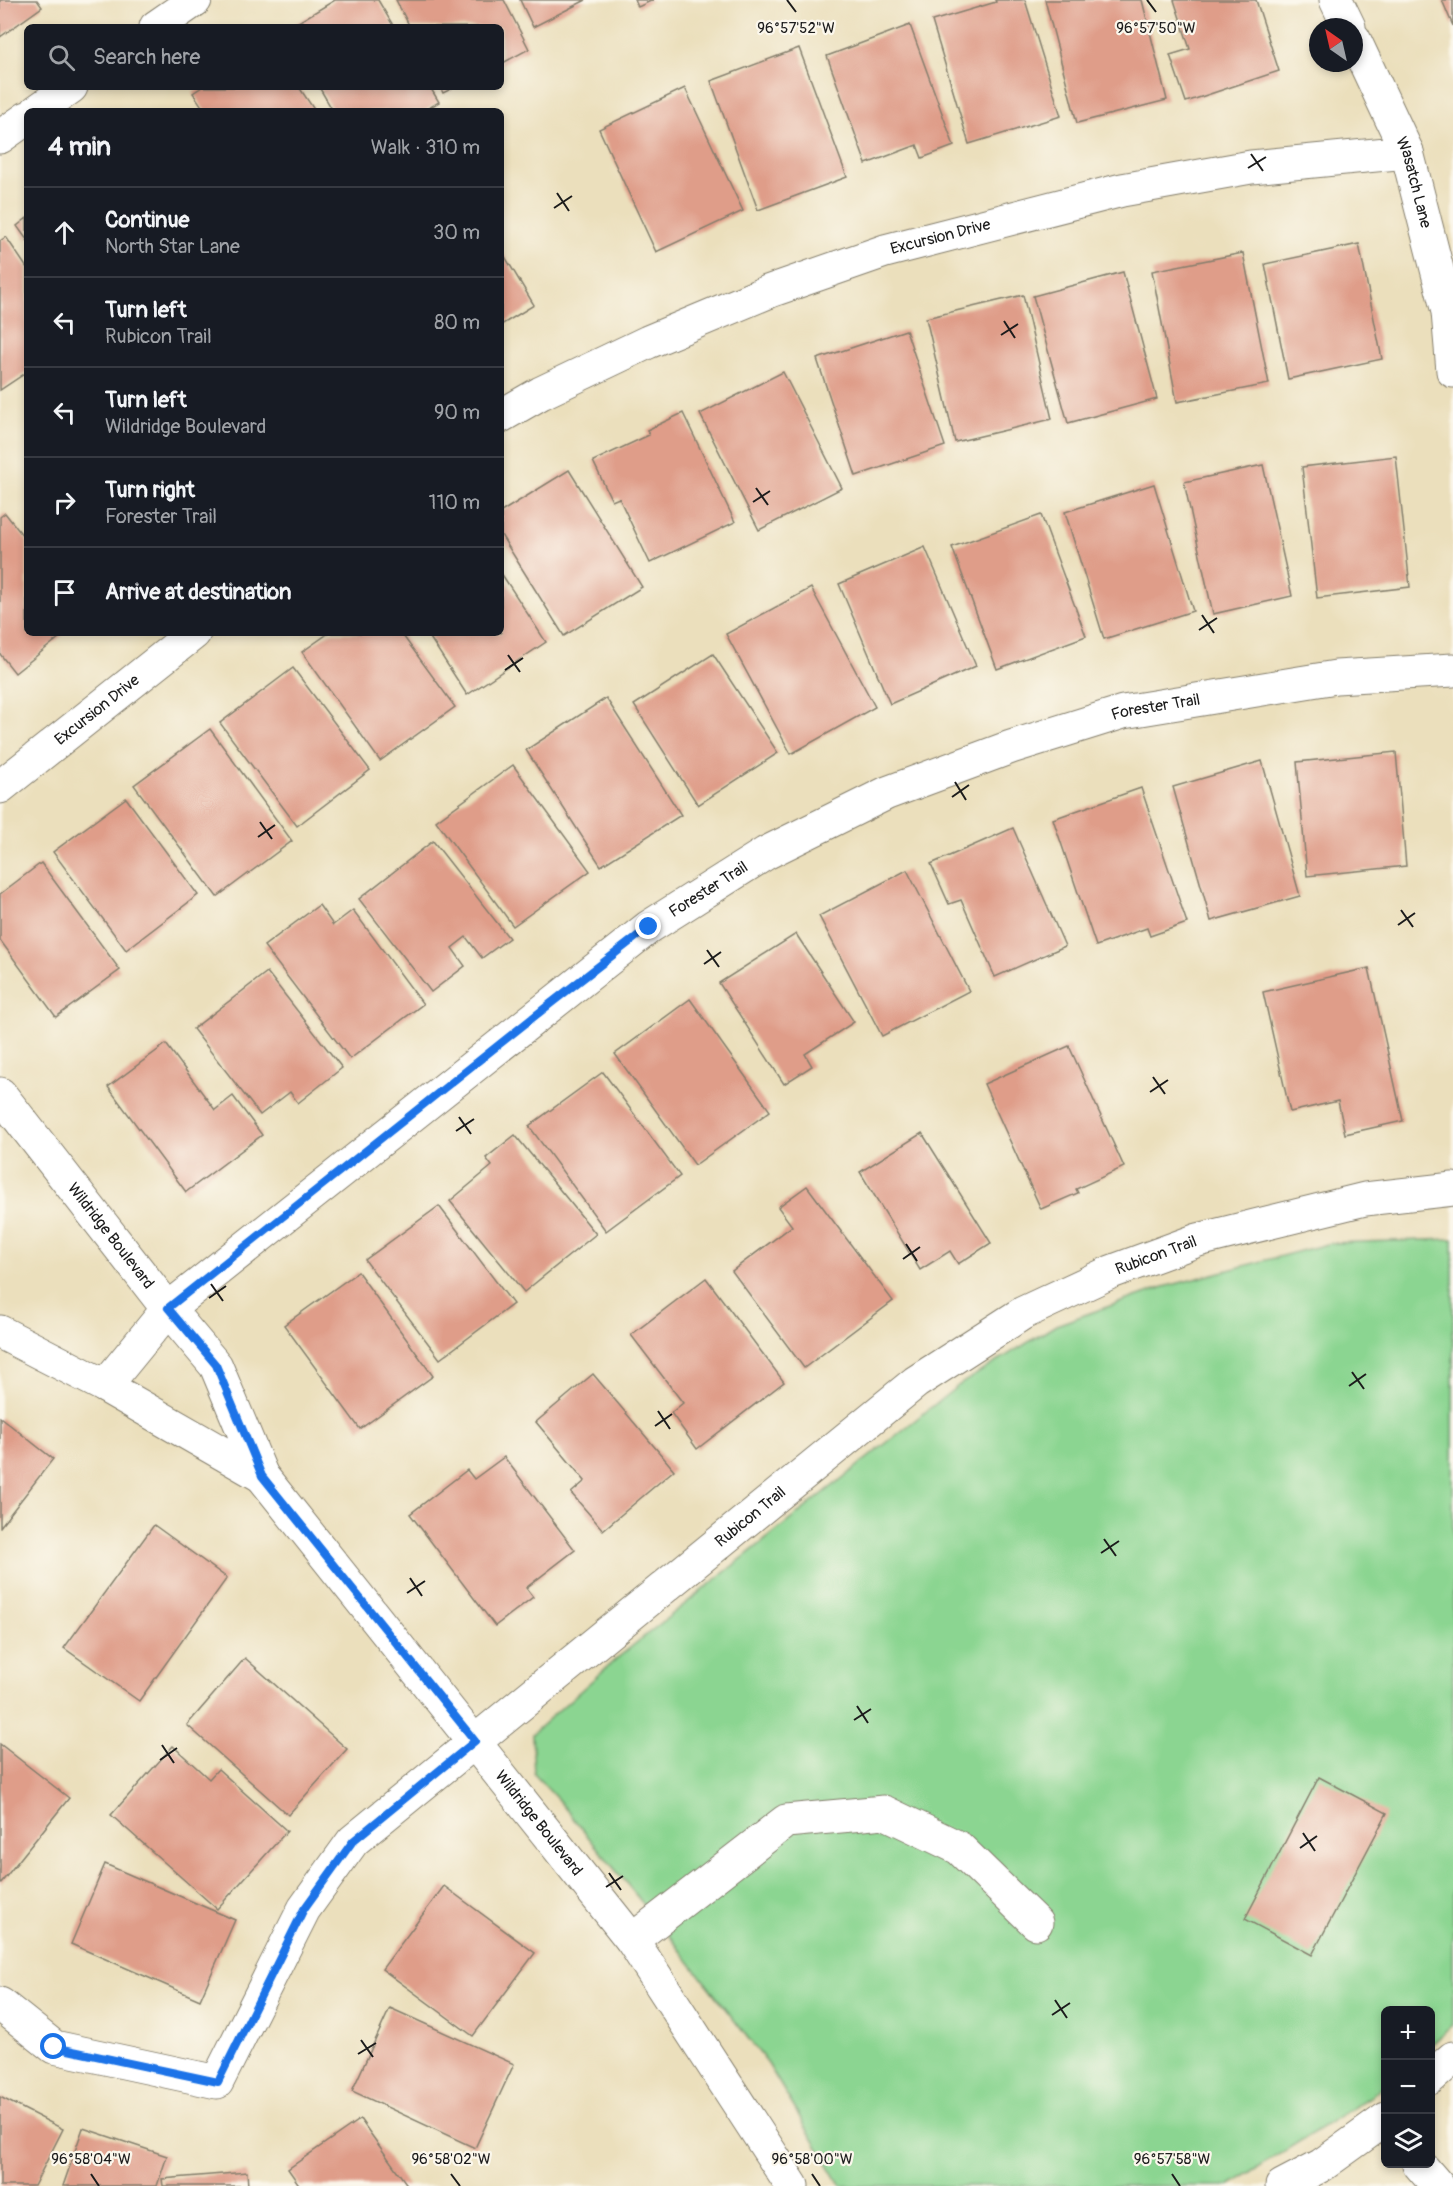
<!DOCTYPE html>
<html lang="en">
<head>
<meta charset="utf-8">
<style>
  :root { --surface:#171b24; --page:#242831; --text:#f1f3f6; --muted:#9ea1a6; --line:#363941 }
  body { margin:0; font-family:Pangolin,sans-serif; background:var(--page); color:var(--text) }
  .controls { position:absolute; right:18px; bottom:18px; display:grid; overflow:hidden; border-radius:9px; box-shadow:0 3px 9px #0003 }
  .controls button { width:54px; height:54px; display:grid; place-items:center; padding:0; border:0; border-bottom:2px solid var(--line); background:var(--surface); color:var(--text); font:30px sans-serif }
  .compass { position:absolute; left:1309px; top:18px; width:54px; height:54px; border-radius:50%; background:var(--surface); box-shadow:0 3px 9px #0003; rotate:326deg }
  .stop { position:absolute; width:18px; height:18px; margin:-14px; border:4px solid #1a73e8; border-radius:50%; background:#fff }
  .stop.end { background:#1a73e8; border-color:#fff; box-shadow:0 2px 6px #0008 }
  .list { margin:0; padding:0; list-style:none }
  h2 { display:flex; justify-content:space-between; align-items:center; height:78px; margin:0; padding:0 24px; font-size:26px }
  h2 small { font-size:20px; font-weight:400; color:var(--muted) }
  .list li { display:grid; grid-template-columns:39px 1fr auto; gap:18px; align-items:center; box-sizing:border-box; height:90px; padding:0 24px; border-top:2px solid var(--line) }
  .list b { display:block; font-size:22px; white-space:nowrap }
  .list p { margin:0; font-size:20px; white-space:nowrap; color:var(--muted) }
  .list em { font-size:20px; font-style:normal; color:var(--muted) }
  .icon { flex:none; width:33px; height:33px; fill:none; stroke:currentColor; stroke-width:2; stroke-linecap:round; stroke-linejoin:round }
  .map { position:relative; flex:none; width:1453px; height:2186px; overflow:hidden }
  .search { position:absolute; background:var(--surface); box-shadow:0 3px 9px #0003; left:24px; top:24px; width:480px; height:66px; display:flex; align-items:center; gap:15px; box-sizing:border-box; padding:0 21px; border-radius:9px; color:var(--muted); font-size:22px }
  .panel { position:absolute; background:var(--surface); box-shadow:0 3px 9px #0003; left:24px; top:108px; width:480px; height:528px; border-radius:9px }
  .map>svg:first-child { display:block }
</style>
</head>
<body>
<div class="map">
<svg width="1453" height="2186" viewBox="0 0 1453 2186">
  <rect width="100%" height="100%" fill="#fbf7ec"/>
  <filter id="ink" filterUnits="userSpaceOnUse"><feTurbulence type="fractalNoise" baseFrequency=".0167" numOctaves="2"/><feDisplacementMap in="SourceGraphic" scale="12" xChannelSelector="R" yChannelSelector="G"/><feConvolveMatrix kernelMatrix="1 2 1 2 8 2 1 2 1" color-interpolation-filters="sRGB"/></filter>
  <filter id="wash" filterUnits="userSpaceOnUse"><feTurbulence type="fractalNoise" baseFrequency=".008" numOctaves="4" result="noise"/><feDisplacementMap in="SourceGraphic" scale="24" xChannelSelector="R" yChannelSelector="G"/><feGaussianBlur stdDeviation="1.35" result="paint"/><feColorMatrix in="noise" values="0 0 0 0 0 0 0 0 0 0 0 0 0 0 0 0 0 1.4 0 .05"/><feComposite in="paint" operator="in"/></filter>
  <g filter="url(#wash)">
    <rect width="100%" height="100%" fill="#ebdfbc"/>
    <path fill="#8bd591" stroke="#547856" stroke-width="1.5" d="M 1453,1239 L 1453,2025 L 1431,2045 L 1430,2010 L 1386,2010 L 1385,2084 L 1370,2097 L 1229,2186 L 841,2186 L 768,2064 L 671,1938 L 559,1801 L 534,1774 L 532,1734 L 616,1659 L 959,1385 L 1056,1325 L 1164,1287 L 1331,1243 Z"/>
    <g id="blocks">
      <g fill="#df9d89">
        <path d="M 0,0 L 37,0 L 42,7 L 0,37 Z"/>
        <path d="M 335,0 L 378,0 L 394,27 L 290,27 Z"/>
        <path d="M 396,0 L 504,0 L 529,49 L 501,64 L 501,27 L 410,27 Z"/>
        <path d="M 520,0 L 586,0 L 533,27 Z"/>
        <path d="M 635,0 L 653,0 L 638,7 Z"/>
        <path d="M 995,0 L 1025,0 L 1061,116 L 969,144 L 932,21 L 996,2 Z"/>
        <path d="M 1045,0 L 1142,0 L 1167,100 L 1077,123 Z"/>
        <path d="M 1174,0 L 1256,0 L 1279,71 L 1186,102 L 1170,55 L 1190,49 Z"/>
        <path d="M 1442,0 L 1453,0 L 1453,26 Z"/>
        <path d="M 910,25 L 954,146 L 922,158 L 917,145 L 866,164 L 827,56 Z"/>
        <path d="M 799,48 L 847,177 L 758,210 L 711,81 Z"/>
        <path d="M 202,87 L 299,87 L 315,111 L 205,111 L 193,93 Z"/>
        <path d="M 319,87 L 430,87 L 439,102 L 424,111 L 333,111 Z"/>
        <path d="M 440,87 L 455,87 L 443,93 Z"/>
        <path d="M 685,88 L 743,211 L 656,252 L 599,129 Z"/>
        <path d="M 27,218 L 27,240 L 17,226 Z"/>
        <path d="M 6,237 L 27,268 L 27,372 L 0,390 L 0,241 Z"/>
        <path d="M 1359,244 L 1382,359 L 1288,379 L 1265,264 Z"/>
        <path d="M 501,250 L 534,305 L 501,325 Z"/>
        <path d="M 1243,253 L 1269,384 L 1177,402 L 1152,271 Z"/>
        <path d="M 1123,272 L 1157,399 L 1068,423 L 1033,296 Z"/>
        <path d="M 1023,295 L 1052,419 L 955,442 L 926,318 Z"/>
        <path d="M 906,330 L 945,446 L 856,476 L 817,359 Z"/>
        <path d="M 783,372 L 842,488 L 759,530 L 700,414 Z"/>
        <path d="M 683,413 L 735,522 L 650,563 L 619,498 L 612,501 L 593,461 L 649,435 L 647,430 Z"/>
        <path d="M 1396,456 L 1410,587 L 1317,598 L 1302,467 Z"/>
        <path d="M 1263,465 L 1292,596 L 1213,614 L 1184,482 Z"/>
        <path d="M 569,470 L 642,587 L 564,636 L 501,535 L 501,512 Z"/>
        <path d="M 1154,484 L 1193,611 L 1104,639 L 1065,512 Z"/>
        <path d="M 5,513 L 27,541 L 27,633 L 65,633 L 15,673 L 0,654 L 0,517 Z"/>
        <path d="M 1041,515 L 1086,636 L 997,669 L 952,547 Z"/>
        <path d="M 925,547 L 976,666 L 890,704 L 839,584 Z"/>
        <path d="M 501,573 L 546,642 L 467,695 L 427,633 L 501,633 Z"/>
        <path d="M 811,588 L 875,707 L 791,754 L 726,634 Z"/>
        <path d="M 329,633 L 401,633 L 455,707 L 380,761 L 302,652 Z"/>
        <path d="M 713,654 L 778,753 L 698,805 L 634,705 Z"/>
        <path d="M 293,668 L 370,770 L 297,826 L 220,723 Z"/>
        <path d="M 606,698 L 681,815 L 601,866 L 526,750 Z"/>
        <path d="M 210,729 L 292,841 L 217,897 L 134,785 Z"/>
        <path d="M 1396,752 L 1406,866 L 1307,876 L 1297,762 Z"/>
        <path d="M 1262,761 L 1300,896 L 1211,921 L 1173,787 Z"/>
        <path d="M 513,765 L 590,871 L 513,926 L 436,821 Z"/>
        <path d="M 1141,788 L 1187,923 L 1150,936 L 1147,928 L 1096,946 L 1053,819 Z"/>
        <path d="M 126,798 L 198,895 L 126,950 L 53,852 Z"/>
        <path d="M 1013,828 L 1065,946 L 995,977 L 961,900 L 949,904 L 931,864 Z"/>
        <path d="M 433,841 L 509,938 L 482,958 L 466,937 L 452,948 L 465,966 L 431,992 L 359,899 Z"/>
        <path d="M 41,863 L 120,970 L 56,1017 L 0,940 L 0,894 Z"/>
        <path d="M 907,870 L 969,991 L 882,1036 L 819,916 Z"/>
        <path d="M 319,905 L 333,925 L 353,910 L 423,1004 L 350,1059 L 264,946 Z"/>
        <path d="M 796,934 L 854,1022 L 805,1054 L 812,1066 L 784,1084 L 719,983 Z"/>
        <path d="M 1369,968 L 1403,1121 L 1345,1134 L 1338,1101 L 1290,1112 L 1263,992 Z"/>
        <path d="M 267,972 L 342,1068 L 298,1103 L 290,1092 L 260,1115 L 193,1029 Z"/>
        <path d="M 690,999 L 770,1111 L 695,1165 L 615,1054 Z"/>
        <path d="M 166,1044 L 215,1110 L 233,1096 L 262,1135 L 186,1192 L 108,1087 Z"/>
        <path d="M 1069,1046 L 1124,1167 L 1076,1189 L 1078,1193 L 1041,1209 L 984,1084 Z"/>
        <path d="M 603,1072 L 680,1176 L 606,1231 L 529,1126 Z"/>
        <path d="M 922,1133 L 991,1243 L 958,1264 L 950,1251 L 920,1270 L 860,1172 Z"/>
        <path d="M 515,1135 L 596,1234 L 524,1292 L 450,1201 L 492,1166 L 486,1158 Z"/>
        <path d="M 807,1186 L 893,1301 L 804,1368 L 732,1271 L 792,1226 L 778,1207 Z"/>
        <path d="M 439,1206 L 513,1304 L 440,1359 L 365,1260 Z"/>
        <path d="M 358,1272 L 433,1376 L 360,1429 L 284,1325 Z"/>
        <path d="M 706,1278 L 784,1382 L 697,1449 L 671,1413 L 683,1403 L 631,1335 Z"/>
        <path d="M 593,1374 L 674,1470 L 603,1530 L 571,1493 L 585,1481 L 536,1422 Z"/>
        <path d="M 0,1417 L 53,1459 L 0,1527 Z"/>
        <path d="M 504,1457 L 575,1550 L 526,1588 L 533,1597 L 495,1626 L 410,1514 L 467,1470 L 474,1479 Z"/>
        <path d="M 154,1525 L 227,1578 L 139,1701 L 64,1648 Z"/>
        <path d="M 245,1658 L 347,1749 L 288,1815 L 187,1725 Z"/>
        <path d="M 0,1744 L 69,1798 L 0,1884 Z"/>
        <path d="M 173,1746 L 209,1779 L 218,1769 L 287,1831 L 217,1909 L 111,1815 Z"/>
        <path d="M 1319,1777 L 1387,1813 L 1312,1955 L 1245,1919 Z"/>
        <path d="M 105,1864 L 235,1920 L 200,2000 L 71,1944 Z"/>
        <path d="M 444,1886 L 535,1953 L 473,2036 L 382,1969 Z"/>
        <path d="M 390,2008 L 514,2064 L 475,2148 L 352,2091 Z"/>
        <path d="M 0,2097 L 63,2129 L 34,2186 L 0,2186 Z"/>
        <path d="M 360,2119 L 408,2186 L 300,2186 L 288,2169 Z"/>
        <path d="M 83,2128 L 167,2156 L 157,2186 L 63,2186 Z"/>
        <path d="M 247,2172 L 248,2186 L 163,2186 L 162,2179 Z"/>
      </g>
    </g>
  </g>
  <g filter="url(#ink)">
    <use href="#blocks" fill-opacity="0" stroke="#847e6c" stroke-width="1.5"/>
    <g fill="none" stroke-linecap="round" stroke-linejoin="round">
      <g stroke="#847e6c" stroke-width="35">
        <g id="minor">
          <path d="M 1336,0 L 1349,27"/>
          <path d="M 156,27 L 195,0"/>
          <path id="s1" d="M 1354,39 L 1407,152 L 1448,312 L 1453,371"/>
          <path d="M 37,111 L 71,87"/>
          <path d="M 0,137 L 27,118"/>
          <path id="s2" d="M 501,416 L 541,393 L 648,342 L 770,291 L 885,251 L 1122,190 L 1251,167 L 1407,152"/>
          <path id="s3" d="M 0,787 L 194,633"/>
          <path id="s4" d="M 0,1094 L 168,1309 L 216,1366 L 262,1476 L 105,1386 L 0,1332"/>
          <path id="s5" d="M 105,1386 L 168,1309 L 649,927 L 766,853 L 887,793 L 1011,747 L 1123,712 L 1336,677 L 1453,670"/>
          <path id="s6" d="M 262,1476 L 632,1940 L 792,2186"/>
          <path d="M 632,1940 L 786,1821 L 884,1812 L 959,1848 L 1036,1923"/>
          <path id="s7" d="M 0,2004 L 54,2047 L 217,2082 L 304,1909 L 353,1841 L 916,1382 L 1023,1313 L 1111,1272 L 1198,1240 L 1365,1199 L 1453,1189"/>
          <path d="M 1430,2078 L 1453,2058"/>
          <path d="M 1419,2164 L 1438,2186"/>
          <path d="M 1282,2186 L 1322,2165 L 1386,2119"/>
        </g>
      </g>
      <use href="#minor" stroke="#fff" stroke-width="33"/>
    </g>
  </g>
  <g fill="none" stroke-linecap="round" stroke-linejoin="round" filter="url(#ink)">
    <path stroke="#1a73e8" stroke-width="8" d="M 54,2047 L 218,2082 L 304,1909 L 353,1841 L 475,1741 L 262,1476 L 216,1365 L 168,1308 L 550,1004 L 649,927"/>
  </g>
  <path fill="none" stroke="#1c1c1c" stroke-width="2" d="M 787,0 L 796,12M 1147,0 L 1156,12M 1251,154 L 1263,171M 1248,168 L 1266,157M 557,193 L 569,211M 554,208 L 572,196M 1004,321 L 1015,338M 1001,335 L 1018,324M 756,488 L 768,505M 753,502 L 770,491M 1202,615 L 1214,633M 1199,630 L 1217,618M 508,655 L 520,672M 505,670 L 523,658M 955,782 L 966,800M 952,797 L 969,785M 260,822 L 272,839M 258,837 L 275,825M 1401,910 L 1413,927M 1398,925 L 1415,913M 707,950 L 719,967M 704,964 L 721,952M 1153,1077 L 1165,1094M 1150,1092 L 1168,1080M 459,1117 L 471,1134M 456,1131 L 474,1119M 906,1244 L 917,1261M 903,1259 L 920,1247M 211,1284 L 223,1301M 209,1298 L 226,1286M 1352,1372 L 1364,1389M 1349,1386 L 1366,1374M 658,1411 L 670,1429M 655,1426 L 672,1414M 1104,1539 L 1116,1556M 1101,1553 L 1119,1541M 410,1578 L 422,1596M 407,1593 L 425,1581M 857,1706 L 868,1723M 854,1720 L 871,1709M 162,1745 L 174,1763M 160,1760 L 177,1748M 1303,1833 L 1315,1851M 1300,1848 L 1317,1836M 609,1873 L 621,1890M 606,1887 L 623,1876M 1055,2000 L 1067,2018M 1052,2015 L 1070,2003M 361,2040 L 373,2057M 358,2054 L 376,2043M 91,2174 L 99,2186M 451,2174 L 460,2186M 812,2174 L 820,2186M 1172,2174 L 1180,2186"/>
  <g text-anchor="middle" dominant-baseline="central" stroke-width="4.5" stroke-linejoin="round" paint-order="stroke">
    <g font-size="16" fill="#1c1c1c" stroke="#fbf7ec">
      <text stroke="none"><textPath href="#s1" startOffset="156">Wasatch Lane</textPath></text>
      <text stroke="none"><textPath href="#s2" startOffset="476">Excursion Drive</textPath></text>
      <text stroke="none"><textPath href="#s5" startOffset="1270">Forester Trail</textPath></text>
      <text stroke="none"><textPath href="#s3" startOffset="124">Excursion Drive</textPath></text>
      <text stroke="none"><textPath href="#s5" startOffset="784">Forester Trail</textPath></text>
      <text stroke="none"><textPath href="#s4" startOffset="180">Wildridge Boulevard</textPath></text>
      <text stroke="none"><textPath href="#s7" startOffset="1512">Rubicon Trail</textPath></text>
      <text stroke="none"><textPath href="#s7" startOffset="1026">Rubicon Trail</textPath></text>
      <text stroke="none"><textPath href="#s6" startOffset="444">Wildridge Boulevard</textPath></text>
    </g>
  </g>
  <g font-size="15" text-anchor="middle" fill="#1c1c1c" stroke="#fbf7ec" stroke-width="4.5" stroke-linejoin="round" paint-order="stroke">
    <text x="796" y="33">96°57'52"W</text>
    <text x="1156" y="33">96°57'50"W</text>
    <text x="91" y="2164">96°58'04"W</text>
    <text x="451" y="2164">96°58'02"W</text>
    <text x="812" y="2164">96°58'00"W</text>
    <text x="1172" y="2164">96°57'58"W</text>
  </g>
</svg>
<div class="controls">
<button>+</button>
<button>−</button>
<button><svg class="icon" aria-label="layers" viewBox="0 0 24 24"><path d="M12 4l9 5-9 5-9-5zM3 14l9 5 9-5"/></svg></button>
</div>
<svg class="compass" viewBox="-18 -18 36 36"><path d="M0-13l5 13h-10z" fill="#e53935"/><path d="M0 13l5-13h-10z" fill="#9ea1a6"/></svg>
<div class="stop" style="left:54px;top:2047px"></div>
<div class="stop end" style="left:649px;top:927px"></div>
<div class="search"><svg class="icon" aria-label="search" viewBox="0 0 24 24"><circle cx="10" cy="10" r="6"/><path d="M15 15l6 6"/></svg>Search here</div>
<section class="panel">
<h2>4 min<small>Walk · 310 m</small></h2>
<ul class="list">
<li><svg class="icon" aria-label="ahead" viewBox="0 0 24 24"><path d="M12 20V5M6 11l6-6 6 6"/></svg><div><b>Continue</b><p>North Star Lane</p></div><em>30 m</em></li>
<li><svg class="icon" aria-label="left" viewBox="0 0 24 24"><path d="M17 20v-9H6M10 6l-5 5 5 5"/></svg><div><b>Turn left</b><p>Rubicon Trail</p></div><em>80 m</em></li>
<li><svg class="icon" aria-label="left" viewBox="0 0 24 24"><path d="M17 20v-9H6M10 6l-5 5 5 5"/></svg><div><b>Turn left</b><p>Wildridge Boulevard</p></div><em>90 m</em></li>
<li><svg class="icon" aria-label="right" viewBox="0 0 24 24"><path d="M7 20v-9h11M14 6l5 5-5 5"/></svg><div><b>Turn right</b><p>Forester Trail</p></div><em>110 m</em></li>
<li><svg class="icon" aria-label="arrive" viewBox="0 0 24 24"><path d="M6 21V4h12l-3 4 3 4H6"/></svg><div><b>Arrive at destination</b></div></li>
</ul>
</section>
</div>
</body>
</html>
